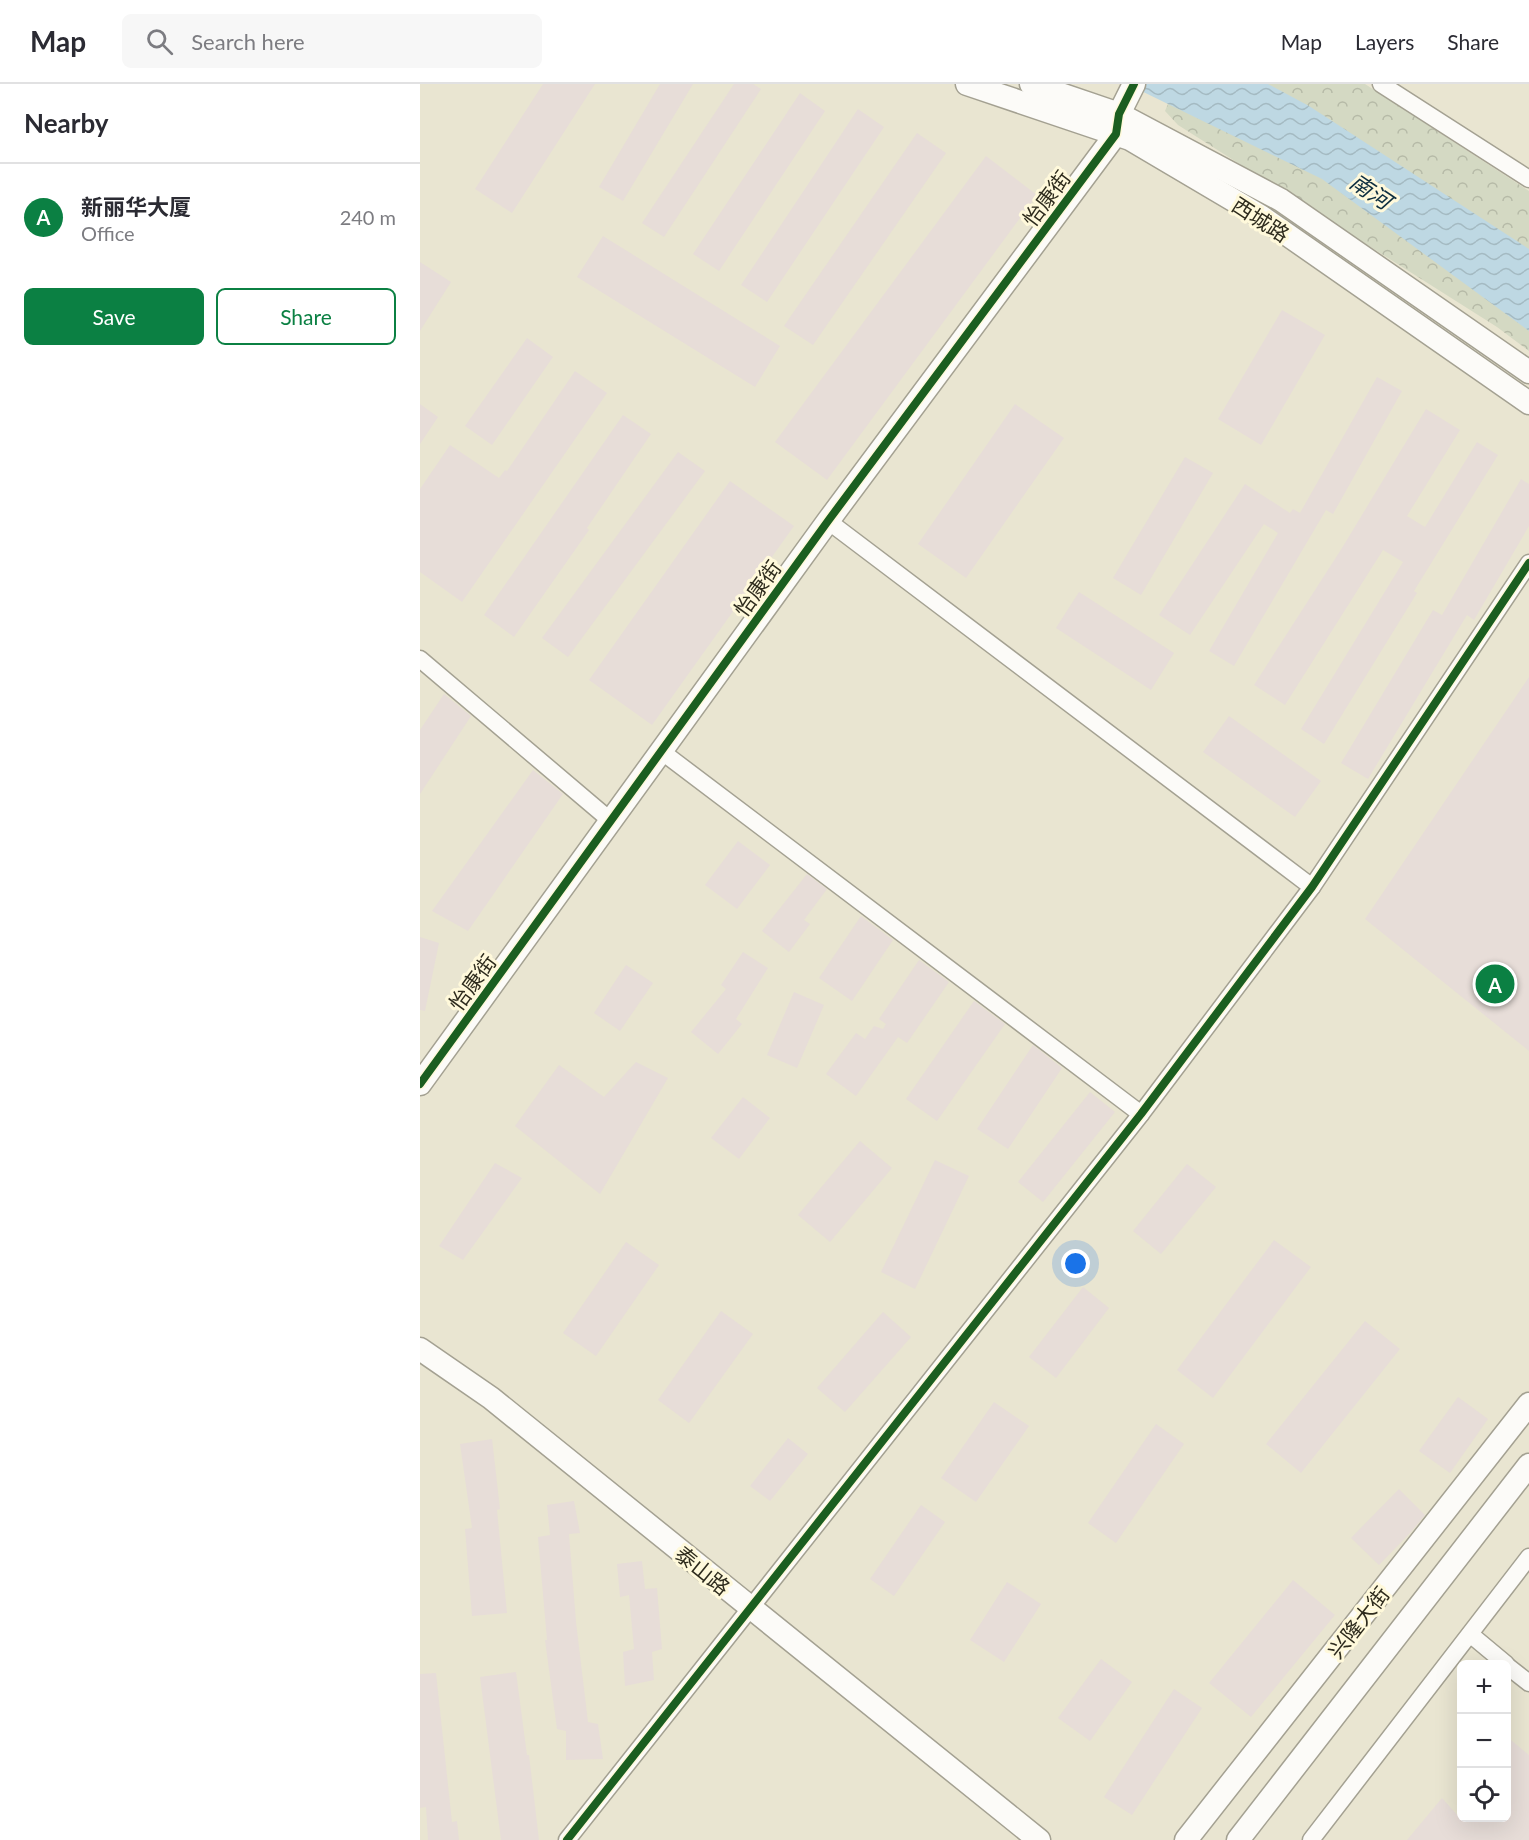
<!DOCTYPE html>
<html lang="en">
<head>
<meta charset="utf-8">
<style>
  :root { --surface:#fff; --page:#f7f7f7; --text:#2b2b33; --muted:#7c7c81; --line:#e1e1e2; --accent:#0b8043 }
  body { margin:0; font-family:Lato,"Noto Sans SC",sans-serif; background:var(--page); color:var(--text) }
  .controls { position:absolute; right:18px; bottom:18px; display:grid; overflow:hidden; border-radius:9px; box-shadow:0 6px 24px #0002 }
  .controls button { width:54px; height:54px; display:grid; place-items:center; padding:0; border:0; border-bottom:2px solid var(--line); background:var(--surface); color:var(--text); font:30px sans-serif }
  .you { position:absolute; left:656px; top:1180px; width:21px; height:21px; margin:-15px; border:4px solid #fff; border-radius:50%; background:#1a73e8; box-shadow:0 0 0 9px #1a73e833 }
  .badge { display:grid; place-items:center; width:39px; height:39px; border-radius:50%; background:var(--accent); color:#fff; font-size:20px; font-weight:700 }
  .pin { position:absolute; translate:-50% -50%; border:3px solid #fff; box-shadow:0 2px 6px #0006 }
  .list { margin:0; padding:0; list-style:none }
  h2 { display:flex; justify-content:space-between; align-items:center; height:78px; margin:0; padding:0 24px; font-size:26px }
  h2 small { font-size:20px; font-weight:400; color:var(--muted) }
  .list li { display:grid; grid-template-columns:39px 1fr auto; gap:18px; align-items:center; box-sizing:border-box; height:108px; padding:0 24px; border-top:2px solid var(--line) }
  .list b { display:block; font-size:22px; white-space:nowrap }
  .list p { margin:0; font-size:20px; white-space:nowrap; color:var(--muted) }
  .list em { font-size:20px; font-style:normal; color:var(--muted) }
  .actions { display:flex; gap:12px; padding:18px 24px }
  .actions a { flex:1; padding:14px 0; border:2px solid var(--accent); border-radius:9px; text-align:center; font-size:21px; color:var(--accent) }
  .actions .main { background:var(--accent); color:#fff }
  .icon { flex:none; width:33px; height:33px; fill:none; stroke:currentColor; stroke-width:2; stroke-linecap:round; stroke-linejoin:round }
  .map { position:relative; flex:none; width:1109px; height:1756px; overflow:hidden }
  header { display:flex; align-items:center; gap:36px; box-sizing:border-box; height:84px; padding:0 30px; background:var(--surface); border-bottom:2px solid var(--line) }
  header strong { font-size:28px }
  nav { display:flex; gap:33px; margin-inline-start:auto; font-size:21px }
  .search { width:420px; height:54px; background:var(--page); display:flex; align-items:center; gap:15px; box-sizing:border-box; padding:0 21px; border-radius:9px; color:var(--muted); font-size:22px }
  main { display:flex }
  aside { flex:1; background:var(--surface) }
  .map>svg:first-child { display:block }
</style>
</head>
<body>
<header>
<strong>Map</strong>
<div class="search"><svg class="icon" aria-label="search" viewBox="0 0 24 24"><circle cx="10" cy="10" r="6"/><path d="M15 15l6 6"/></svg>Search here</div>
<nav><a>Map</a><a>Layers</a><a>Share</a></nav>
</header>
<main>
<aside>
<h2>Nearby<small></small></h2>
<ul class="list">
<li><span class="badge">A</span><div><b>新丽华大厦</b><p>Office</p></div><em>240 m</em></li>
</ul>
<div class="actions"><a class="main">Save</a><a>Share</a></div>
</aside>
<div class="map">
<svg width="1109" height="1756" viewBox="0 0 1109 1756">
  <defs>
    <pattern id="park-crowns" width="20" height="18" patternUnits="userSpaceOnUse" patternTransform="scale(1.5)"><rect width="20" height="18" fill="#d4d9c3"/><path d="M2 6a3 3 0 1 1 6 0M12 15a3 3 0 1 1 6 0" fill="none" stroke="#b6baa7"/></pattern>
    <pattern id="water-waves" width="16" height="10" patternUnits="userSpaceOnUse" patternTransform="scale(1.5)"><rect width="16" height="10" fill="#bed8e3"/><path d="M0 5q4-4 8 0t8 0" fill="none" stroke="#a4bac2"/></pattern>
  </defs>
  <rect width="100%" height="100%" fill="#e9e5d1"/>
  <path fill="url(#park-crowns)" d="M 756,0 L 945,0 L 1109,107 L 1109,267 L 1077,243 L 758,41 L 745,27 Z"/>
  <path fill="url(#water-waves)" d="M 707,0 L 848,0 L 889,22 L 1109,165 L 1109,247 L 902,95 Z"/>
  <g fill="#e7ddd8">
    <path d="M 123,0 L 175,0 L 92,129 L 55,105 Z"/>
    <path d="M 240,0 L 273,0 L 203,117 L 179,103 Z"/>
    <path d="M 314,0 L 333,0 L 341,5 L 244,153 L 222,139 Z"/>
    <path d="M 380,9 L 405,27 L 299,187 L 273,170 Z"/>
    <path d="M 438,25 L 464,43 L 347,218 L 321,201 Z"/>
    <path d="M 497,49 L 526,69 L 393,261 L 364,242 Z"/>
    <path d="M 566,72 L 617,111 L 407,396 L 355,358 Z"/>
    <path d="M 183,152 L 360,262 L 335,303 L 157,193 Z"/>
    <path d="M 0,178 L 31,198 L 0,247 Z"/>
    <path d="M 862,226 L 905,251 L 841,361 L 798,335 Z"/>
    <path d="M 107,254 L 133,273 L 72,361 L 45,342 Z"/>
    <path d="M 155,287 L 187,309 L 42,518 L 0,488 L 0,405 L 30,361 L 79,394 L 85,386 L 87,387 Z"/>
    <path d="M 957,293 L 982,307 L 913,430 L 906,426 L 814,582 L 789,567 L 858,449 L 844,440 L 770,551 L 739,531 L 825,400 L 870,429 L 873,425 L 880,429 Z"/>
    <path d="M 0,320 L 18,333 L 0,360 Z"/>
    <path d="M 595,320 L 644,354 L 546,494 L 498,460 Z"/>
    <path d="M 1006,325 L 1040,346 L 987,432 L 1005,443 L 1057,358 L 1078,371 L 994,507 L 997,509 L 904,660 L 881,645 L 983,478 L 963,466 L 865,621 L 834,601 L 922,464 Z"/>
    <path d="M 203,331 L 231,350 L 167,444 L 169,446 L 94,553 L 64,531 Z"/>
    <path d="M 258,368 L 285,387 L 148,573 L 122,554 Z"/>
    <path d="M 765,373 L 793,389 L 721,511 L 693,494 Z"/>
    <path d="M 1101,395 L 1109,400 L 1109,442 L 1054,536 L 1047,531 L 948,695 L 921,679 L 1013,526 L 1022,531 Z"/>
    <path d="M 310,397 L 374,442 L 232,641 L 169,596 Z"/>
    <path d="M 659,508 L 754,569 L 731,606 L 636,544 Z"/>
    <path d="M 1109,593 L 1109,967 L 945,835 Z"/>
    <path d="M 24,610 L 51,632 L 0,710 L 0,646 Z"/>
    <path d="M 809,632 L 901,697 L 875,733 L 783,668 Z"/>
    <path d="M 113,686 L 143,710 L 48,847 L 12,827 Z"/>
    <path d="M 318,757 L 350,781 L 317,825 L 285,801 Z"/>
    <path d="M 387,790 L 407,805 L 384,836 L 390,840 L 369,868 L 342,847 Z"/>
    <path d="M 441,832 L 473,856 L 432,917 L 399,894 Z"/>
    <path d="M 0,853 L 19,859 L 5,927 L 0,926 Z"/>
    <path d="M 323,868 L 348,884 L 316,935 L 322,940 L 298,970 L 271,948 L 306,905 L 301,901 Z"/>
    <path d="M 499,876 L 529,898 L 487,959 L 478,953 L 436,1012 L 406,990 L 436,949 L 445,955 L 454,942 L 463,945 L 466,940 L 459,935 Z"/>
    <path d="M 206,881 L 233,899 L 200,947 L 174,929 Z"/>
    <path d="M 374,908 L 404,921 L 377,984 L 347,971 Z"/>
    <path d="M 554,917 L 585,940 L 517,1037 L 486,1015 Z"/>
    <path d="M 613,961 L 642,984 L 588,1065 L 557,1045 Z"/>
    <path d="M 216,978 L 248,994 L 180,1110 L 95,1042 L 139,981 L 184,1013 Z"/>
    <path d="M 670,1008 L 695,1028 L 623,1118 L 598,1098 Z"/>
    <path d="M 323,1013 L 350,1034 L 319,1075 L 291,1054 Z"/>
    <path d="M 440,1057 L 472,1084 L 410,1158 L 378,1131 Z"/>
    <path d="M 515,1076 L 549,1092 L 495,1205 L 461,1188 Z"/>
    <path d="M 75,1079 L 102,1094 L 43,1176 L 19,1162 Z"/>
    <path d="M 767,1080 L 796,1103 L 741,1170 L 713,1147 Z"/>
    <path d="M 854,1156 L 891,1183 L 793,1314 L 757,1286 Z"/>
    <path d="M 206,1158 L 239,1181 L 176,1272 L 143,1249 Z"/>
    <path d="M 663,1203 L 689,1224 L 636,1294 L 609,1273 Z"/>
    <path d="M 301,1227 L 333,1250 L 269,1339 L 238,1316 Z"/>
    <path d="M 463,1228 L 491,1253 L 425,1328 L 397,1304 Z"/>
    <path d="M 945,1237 L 980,1265 L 881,1389 L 846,1360 Z"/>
    <path d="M 1038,1313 L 1068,1335 L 1030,1389 L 999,1367 Z"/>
    <path d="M 574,1318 L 609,1342 L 556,1418 L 521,1394 Z"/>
    <path d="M 736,1340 L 764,1360 L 696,1459 L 668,1439 Z"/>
    <path d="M 368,1354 L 388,1370 L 350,1417 L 330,1402 Z"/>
    <path d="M 72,1355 L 80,1425 L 77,1426 L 87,1529 L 52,1532 L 45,1445 L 52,1444 L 40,1360 Z"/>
    <path d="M 979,1405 L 1005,1431 L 991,1448 L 959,1481 L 931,1454 Z"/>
    <path d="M 154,1417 L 160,1449 L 149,1450 L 156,1538 L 168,1638 L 178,1640 L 183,1675 L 146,1676 L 146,1647 L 137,1645 L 125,1556 L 127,1556 L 118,1453 L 130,1451 L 127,1421 Z"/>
    <path d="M 501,1421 L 525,1438 L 474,1512 L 450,1495 Z"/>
    <path d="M 222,1477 L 225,1505 L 237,1504 L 242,1565 L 232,1568 L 234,1596 L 205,1602 L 203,1568 L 214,1565 L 209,1511 L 200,1513 L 197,1480 Z"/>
    <path d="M 873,1496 L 915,1531 L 831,1633 L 789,1599 Z"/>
    <path d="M 587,1498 L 621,1520 L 584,1578 L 550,1556 Z"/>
    <path d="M 681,1575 L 712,1598 L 670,1657 L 638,1634 Z"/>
    <path d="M 96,1588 L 107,1671 L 109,1671 L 119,1756 L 81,1756 L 60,1593 Z"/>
    <path d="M 16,1589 L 32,1738 L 37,1737 L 39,1756 L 8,1756 L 6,1723 L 0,1724 L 0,1590 Z"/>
    <path d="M 754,1605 L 782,1624 L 712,1731 L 684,1713 Z"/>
    <path d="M 1086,1652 L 1109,1671 L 1109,1756 L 987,1756 L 1022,1714 L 1040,1734 L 1086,1734 Z"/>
  </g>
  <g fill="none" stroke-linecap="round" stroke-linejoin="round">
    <g stroke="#a4a192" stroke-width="19">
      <g id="street">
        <path d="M 961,0 L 1109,95"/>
        <path d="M 408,437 L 892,803"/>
        <path d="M 0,575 L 191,737"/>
        <path d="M 241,667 L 721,1030"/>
        <path d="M 1050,1550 L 1086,1580"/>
        <path d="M 1086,1581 L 1109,1599"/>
        <path d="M 147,1756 L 721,1030 L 892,803 L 1109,479"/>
        <path d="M 891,1756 L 1109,1473"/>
      </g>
    </g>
    <g stroke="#a4a192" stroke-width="25">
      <g id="secondary">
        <path d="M 547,0 L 710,55 L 842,133 L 1109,319"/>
        <path d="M 611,0 L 699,30 L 861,116 L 1109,288"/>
        <path d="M 0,1000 L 408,437 L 696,50 L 699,30 L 714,0"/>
        <path d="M 0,1265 L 71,1314 L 619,1756"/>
        <path d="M 766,1756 L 1109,1320"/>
        <path d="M 818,1756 L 1109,1381"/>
      </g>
    </g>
    <use href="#street" stroke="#fcfbf8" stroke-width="16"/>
    <use href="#secondary" stroke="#fcfbf8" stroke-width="22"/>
    <g stroke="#fff9db" stroke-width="11">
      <g id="cycleway">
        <path d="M 0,1000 L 408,437 L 696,50 L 699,30 L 714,0"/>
        <path d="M 147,1756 L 721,1030 L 892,803 L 1109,479"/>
      </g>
    </g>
    <use href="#cycleway" stroke="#1b5e20" stroke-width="8"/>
  </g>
  <g text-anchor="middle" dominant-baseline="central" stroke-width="6" stroke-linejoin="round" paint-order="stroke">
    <g font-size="21" fill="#2e2b1d" stroke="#fff9db">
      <text transform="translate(626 114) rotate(-53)">怡康街</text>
      <text transform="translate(841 135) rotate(33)">西城路</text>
      <text transform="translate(337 504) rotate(-54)">怡康街</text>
      <text transform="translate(52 898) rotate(-54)">怡康街</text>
      <text transform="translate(283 1486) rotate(39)">泰山路</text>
      <text transform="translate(938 1538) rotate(-52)">兴隆大街</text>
    </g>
    <g font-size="22" font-style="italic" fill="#0d2e40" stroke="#fff9db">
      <text transform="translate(951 107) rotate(34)">南河</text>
    </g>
  </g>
</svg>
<div class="controls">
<button>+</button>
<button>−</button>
<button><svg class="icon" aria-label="locate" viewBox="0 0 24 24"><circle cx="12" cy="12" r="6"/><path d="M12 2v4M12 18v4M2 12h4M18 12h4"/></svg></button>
</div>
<div class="you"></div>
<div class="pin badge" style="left:1075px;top:900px">A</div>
</div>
</main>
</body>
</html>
